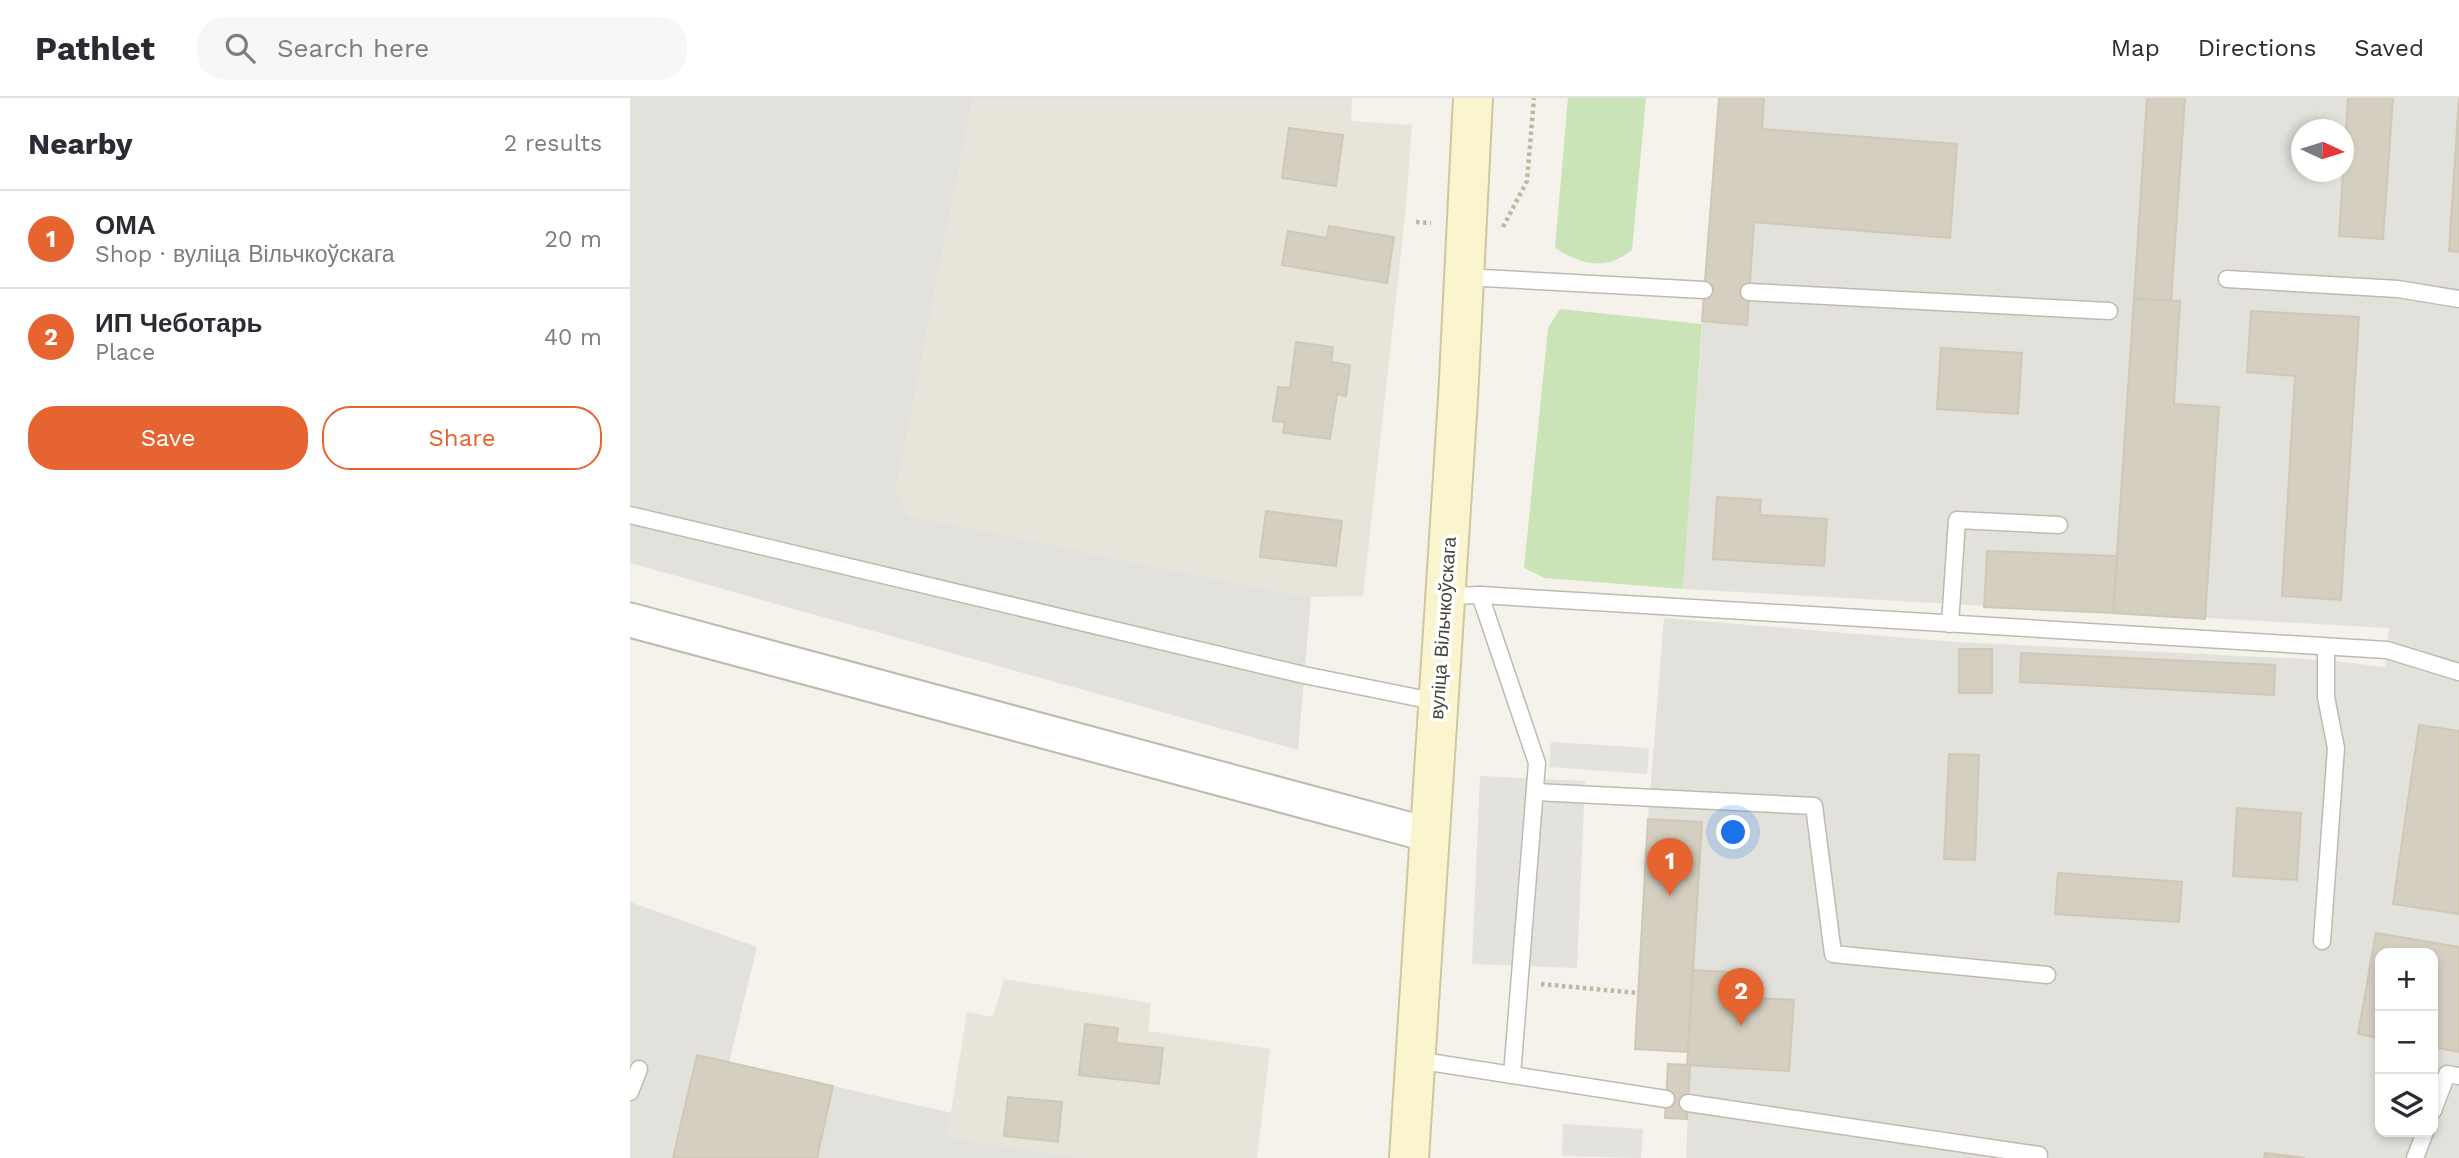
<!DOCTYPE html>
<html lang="en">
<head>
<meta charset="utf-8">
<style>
  :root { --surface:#fff; --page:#f7f7f7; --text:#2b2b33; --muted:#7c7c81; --line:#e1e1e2; --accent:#e56430 }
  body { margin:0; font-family:"Work Sans",sans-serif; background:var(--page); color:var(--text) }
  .controls { position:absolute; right:21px; bottom:21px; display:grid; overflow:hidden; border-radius:14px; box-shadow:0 4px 10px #0003 }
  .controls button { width:63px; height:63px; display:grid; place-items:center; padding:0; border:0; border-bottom:2px solid var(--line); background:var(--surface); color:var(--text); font:35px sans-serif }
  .compass { position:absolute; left:1661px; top:21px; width:63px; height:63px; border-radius:50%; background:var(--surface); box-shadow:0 4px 10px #0003; rotate:94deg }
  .you { position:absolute; left:1104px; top:735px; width:24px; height:24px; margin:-18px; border:5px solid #fff; border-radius:50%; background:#1a73e8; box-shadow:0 0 0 10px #1a73e833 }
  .badge { display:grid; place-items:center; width:46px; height:46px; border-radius:50%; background:var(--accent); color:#fff; font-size:23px; font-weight:700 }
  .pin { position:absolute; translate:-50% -58px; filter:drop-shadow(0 2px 4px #0008) }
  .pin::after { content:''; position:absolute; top:37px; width:24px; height:21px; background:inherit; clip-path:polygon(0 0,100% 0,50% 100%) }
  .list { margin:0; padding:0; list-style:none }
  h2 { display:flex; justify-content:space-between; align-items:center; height:91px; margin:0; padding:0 28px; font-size:30px }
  h2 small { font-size:23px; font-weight:400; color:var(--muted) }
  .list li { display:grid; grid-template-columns:46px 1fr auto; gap:21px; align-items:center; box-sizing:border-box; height:98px; padding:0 28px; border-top:2px solid var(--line) }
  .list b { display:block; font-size:26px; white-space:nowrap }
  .list p { margin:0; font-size:23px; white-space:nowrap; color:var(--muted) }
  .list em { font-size:23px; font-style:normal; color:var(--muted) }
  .actions { display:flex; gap:14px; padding:21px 28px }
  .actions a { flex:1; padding:16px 0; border:2px solid var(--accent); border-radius:28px; text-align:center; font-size:24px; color:var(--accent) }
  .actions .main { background:var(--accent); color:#fff }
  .icon { flex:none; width:38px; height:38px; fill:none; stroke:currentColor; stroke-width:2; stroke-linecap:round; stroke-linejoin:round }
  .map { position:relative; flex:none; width:1829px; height:1060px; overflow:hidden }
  header { display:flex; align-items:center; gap:42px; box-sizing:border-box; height:98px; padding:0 35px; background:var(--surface); border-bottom:2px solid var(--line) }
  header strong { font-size:33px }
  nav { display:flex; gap:38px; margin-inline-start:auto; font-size:24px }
  .search { width:490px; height:63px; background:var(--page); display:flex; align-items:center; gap:18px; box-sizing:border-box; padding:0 24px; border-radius:28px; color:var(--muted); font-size:26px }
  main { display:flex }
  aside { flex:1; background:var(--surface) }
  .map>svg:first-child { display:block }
</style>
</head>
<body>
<header>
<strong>Pathlet</strong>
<div class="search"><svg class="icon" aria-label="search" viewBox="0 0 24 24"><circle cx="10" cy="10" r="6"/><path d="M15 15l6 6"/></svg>Search here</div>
<nav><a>Map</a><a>Directions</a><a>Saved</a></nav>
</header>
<main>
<aside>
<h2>Nearby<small>2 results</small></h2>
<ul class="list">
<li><span class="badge">1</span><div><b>ОМА</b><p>Shop · вуліца Вільчкоўскага</p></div><em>20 m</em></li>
<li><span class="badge">2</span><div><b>ИП Чеботарь</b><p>Place</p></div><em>40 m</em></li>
</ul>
<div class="actions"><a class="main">Save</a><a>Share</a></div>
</aside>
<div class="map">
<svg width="1829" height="1060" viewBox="0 0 1829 1060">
  <rect width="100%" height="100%" fill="#f4f2eb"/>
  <g fill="#e7e5d9">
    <path d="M 343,0 L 722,0 L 721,23 L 782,27 L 775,118 L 733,498 L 681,499 L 279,418 L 266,393 Z"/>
    <path d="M 374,881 L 521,905 L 518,933 L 640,951 L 627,1060 L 453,1060 L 317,1039 L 337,914 L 363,919 Z"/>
  </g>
  <g fill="#e3e1dc" fill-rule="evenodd">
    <path d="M 0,0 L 343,0 L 266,393 L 279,418 L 681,499 L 668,652 L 0,465 Z"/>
    <path d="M 1089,0 L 1829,0 L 1829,1060 L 1056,1060 L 1060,967 L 1159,973 L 1164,902 L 1112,899 L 1113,875 L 1063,872 L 1072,724 L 1018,721 L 1034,520 L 1325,544 L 1696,562 L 1755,569 L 1759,530 L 1053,491 ZM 1672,32 L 1714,32 L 1714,74 L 1672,74 ZM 1750,855 L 1803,855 L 1803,1034 L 1750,1034 Z"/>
    <path d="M 0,804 L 127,849 L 99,964 L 321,1015 L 317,1039 L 453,1060 L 0,1060 Z"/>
  </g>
  <g fill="#cae4b8">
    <path d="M 938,0 L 1016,0 L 1002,152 C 976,173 952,167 925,150 Z"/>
    <path d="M 930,211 L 1072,226 L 1053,491 L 915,480 L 894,470 L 918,230 Z"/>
  </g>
  <g fill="#e3e2de">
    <path d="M 921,644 L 1019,650 L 1017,676 L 919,669 Z"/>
    <path d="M 850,678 L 955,683 L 947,870 L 842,866 Z"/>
    <path d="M 933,1026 L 1013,1031 L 1011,1060 L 932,1058 Z"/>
  </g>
  <g fill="#d4cfc1" stroke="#cec8b5" stroke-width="2">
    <path d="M 1089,0 L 1134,0 L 1132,31 L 1327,46 L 1320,140 L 1124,124 L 1117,227 L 1072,223 Z"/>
    <path d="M 1517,0 L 1555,0 L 1541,203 L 1504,201 Z"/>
    <path d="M 1718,0 L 1763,0 L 1753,141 L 1709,138 Z"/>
    <path d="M 1829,0 L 1829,154 L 1819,153 Z"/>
    <path d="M 659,30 L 713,37 L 706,88 L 652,80 Z"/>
    <path d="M 699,128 L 764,139 L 757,185 L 652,167 L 658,133 L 697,140 Z"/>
    <path d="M 1504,201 L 1550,203 L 1544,306 L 1589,309 L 1575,521 L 1483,515 Z"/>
    <path d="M 1621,213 L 1729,219 L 1711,502 L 1652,498 L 1665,278 L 1617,274 Z"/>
    <path d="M 666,244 L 703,249 L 701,264 L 720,267 L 716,298 L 707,296 L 700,341 L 653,335 L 655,324 L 643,323 L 648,289 L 660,290 Z"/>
    <path d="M 1311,250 L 1392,255 L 1388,316 L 1307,311 Z"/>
    <path d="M 1087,399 L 1131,402 L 1130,417 L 1197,421 L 1194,468 L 1083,461 Z"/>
    <path d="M 636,413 L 712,423 L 706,468 L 630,459 Z"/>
    <path d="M 1357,453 L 1487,458 L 1483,515 L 1354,509 Z"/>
    <rect x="1329" y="551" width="33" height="44"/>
    <path d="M 1391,555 L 1645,567 L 1644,597 L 1390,584 Z"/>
    <path d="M 1789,627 L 1829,633 L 1829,816 L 1763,806 Z"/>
    <path d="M 1319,656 L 1349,657 L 1345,762 L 1314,761 Z"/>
    <path d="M 1607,710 L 1671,715 L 1667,782 L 1603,778 Z"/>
    <path d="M 1018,721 L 1072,724 L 1058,954 L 1005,951 Z"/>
    <path d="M 1428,775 L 1552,784 L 1549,824 L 1425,816 Z"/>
    <path d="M 1746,835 L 1829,849 L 1829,954 L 1803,949 L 1803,855 L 1750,855 L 1750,940 L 1728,936 Z"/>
    <path d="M 1063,872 L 1114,875 L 1112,899 L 1164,902 L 1159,973 L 1057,967 Z"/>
    <path d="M 455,926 L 488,930 L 486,945 L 533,950 L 529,986 L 449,977 Z"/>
    <path d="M 67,957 L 203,988 L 187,1060 L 43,1060 Z"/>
    <path d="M 1038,966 L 1060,967 L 1057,1021 L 1035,1020 Z"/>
    <path d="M 378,999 L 432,1004 L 428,1044 L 374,1038 Z"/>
    <path d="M 1635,1055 L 1675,1060 L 1634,1060 Z"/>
  </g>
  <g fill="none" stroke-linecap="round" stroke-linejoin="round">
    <g stroke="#bebbae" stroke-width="19">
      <g id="service">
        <path d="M 834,179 L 1074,192"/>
        <path d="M 1597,181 L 1768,191 L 1829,201"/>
        <path d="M 1119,194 L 1479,213"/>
        <path d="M 0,417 L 674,577 L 808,604"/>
        <path d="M 850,497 L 907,665 L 882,977"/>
        <path d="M 815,498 L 850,497 L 1757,552 L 1829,574"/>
        <path d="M 1320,526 L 1327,422 L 1429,427"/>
        <path d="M 905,694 L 1184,708 L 1203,856 L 1417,877"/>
        <path d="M 1692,843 L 1706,650 L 1696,599 L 1696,549"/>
        <path d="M 786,962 L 1036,1001"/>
        <path d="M 0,994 L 9,971"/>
        <path d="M 1058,1005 L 1409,1057"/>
        <path d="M 1803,1013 L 1817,976 L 1829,978"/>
        <path d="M 1785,1060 L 1795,1034"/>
      </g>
    </g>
    <g stroke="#bebbae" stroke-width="37">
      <path id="minor" d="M 0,522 L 800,737"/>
    </g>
    <g stroke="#cfc89e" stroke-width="42">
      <path id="secondary" d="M 779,1060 L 828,301 L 843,0"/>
    </g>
    <g stroke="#bfb8a0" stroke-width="4.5" stroke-dasharray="3.5 3.5" stroke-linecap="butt">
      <path d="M 786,124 L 801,125"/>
      <path d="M 873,129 L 897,83 L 904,0"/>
      <path d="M 911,886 L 1008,895"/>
    </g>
    <use href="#service" stroke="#fff" stroke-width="16"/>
    <use href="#minor" stroke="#fff" stroke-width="33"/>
    <use href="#secondary" stroke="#faf5cf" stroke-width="38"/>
  </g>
  <g text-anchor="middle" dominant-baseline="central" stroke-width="7" stroke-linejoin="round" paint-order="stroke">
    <g font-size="19" fill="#474439" stroke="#fff">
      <text transform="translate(813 530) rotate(-86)">вуліца Вільчкоўскага</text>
    </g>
  </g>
</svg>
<div class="controls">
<button>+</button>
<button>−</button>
<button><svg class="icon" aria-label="layers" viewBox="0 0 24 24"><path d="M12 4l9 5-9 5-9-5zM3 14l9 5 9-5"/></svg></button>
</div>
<svg class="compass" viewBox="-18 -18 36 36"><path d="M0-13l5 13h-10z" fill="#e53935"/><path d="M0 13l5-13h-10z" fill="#7c7c81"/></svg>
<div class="you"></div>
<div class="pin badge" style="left:1040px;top:798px">1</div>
<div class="pin badge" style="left:1111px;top:928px">2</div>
</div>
</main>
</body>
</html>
